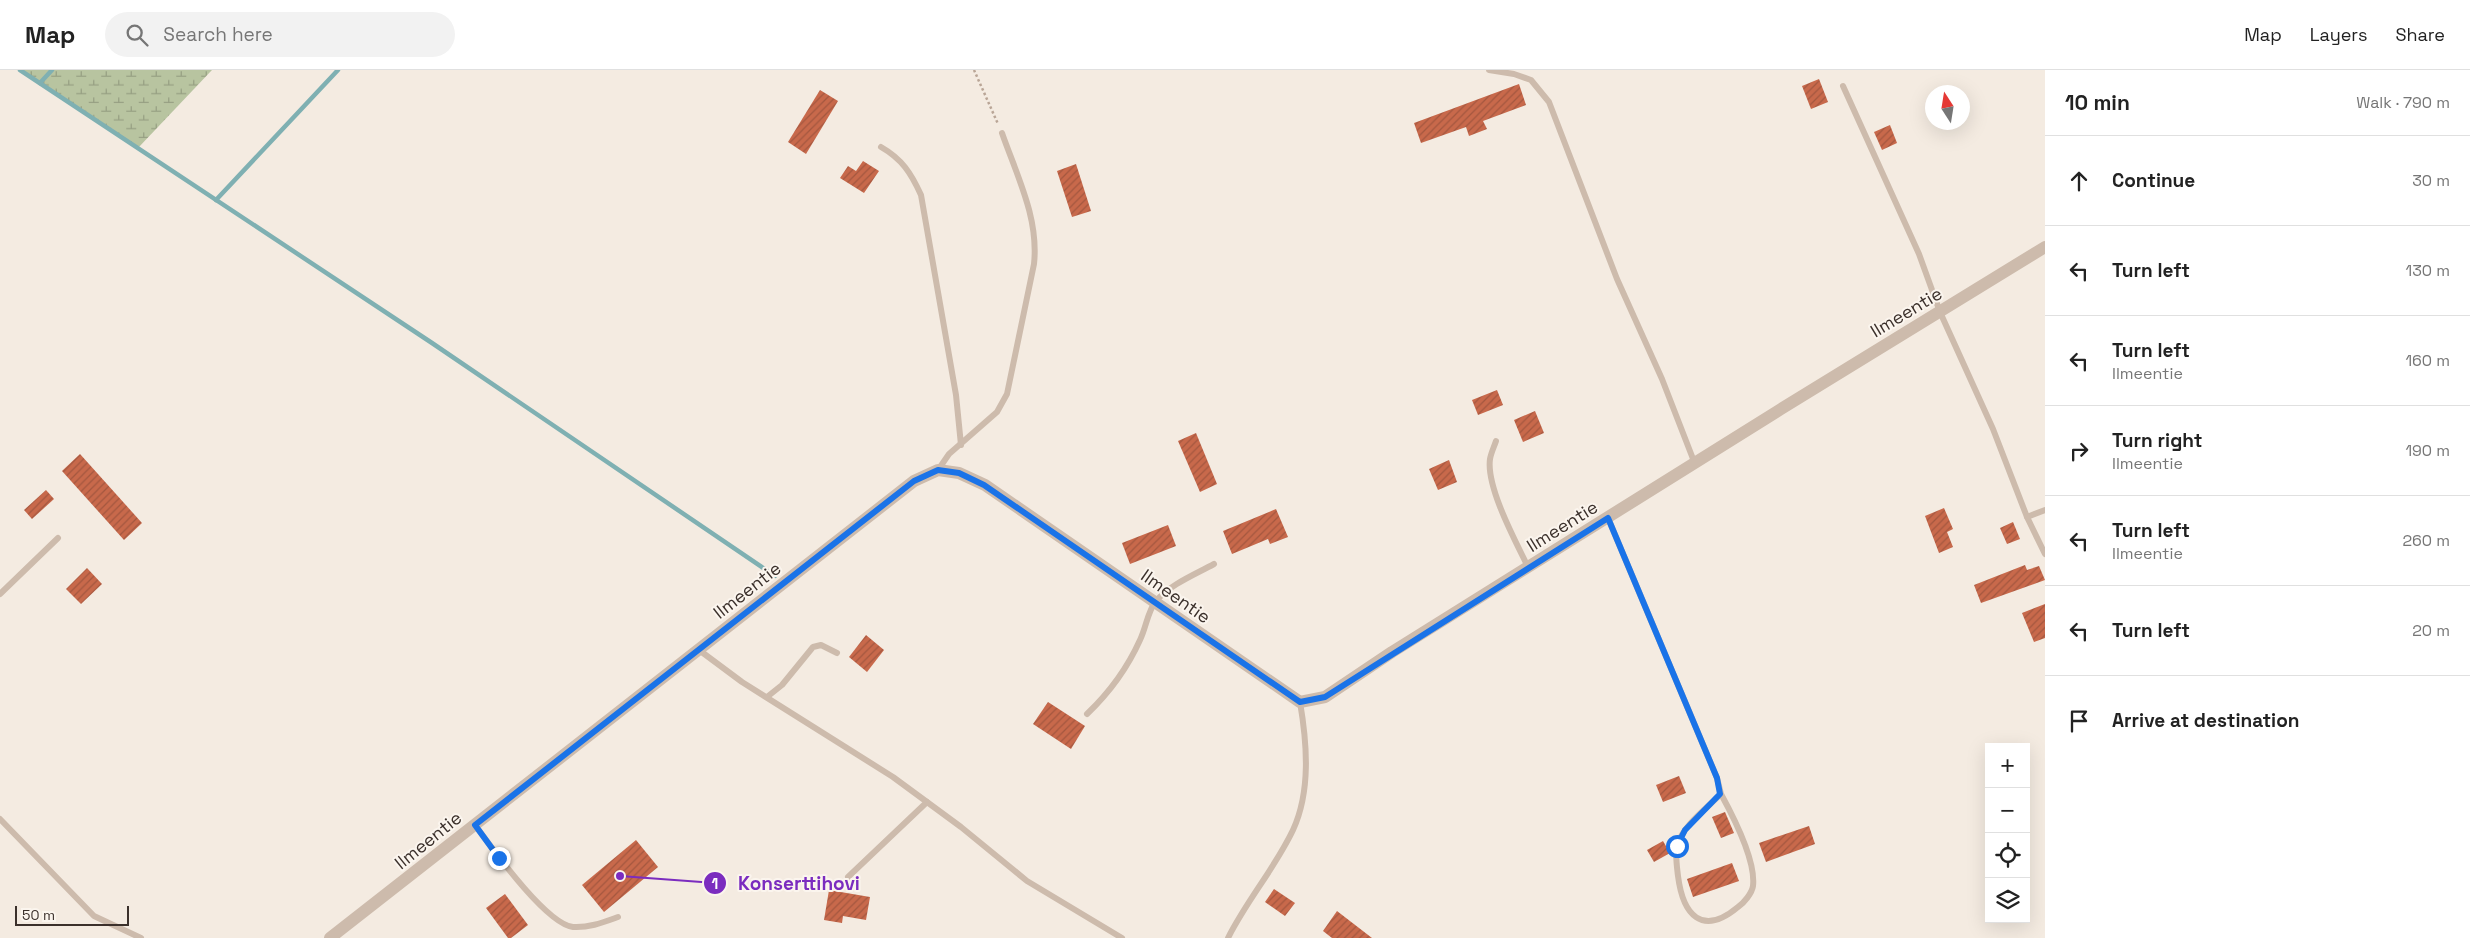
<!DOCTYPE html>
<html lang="en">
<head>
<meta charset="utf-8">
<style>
  :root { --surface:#fff; --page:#f2f2f2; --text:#222; --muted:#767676; --line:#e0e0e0 }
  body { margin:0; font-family:"Space Grotesk",sans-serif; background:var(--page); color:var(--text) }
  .controls { position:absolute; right:15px; bottom:15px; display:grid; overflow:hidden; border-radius:0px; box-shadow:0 5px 20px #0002 }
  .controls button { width:45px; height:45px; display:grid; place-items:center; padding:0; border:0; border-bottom:1px solid var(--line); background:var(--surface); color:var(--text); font:25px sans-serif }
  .compass { position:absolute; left:1925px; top:15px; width:45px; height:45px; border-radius:50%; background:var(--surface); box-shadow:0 5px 20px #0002; rotate:348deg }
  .scale { position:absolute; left:15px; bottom:12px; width:114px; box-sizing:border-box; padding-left:5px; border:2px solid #3b302b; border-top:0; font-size:14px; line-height:18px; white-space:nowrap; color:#3b302b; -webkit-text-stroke:4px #fbf5ee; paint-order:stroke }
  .stop { position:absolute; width:15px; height:15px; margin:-11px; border:4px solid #1a73e8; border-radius:50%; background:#fff }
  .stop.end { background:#1a73e8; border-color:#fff; box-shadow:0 1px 5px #0008 }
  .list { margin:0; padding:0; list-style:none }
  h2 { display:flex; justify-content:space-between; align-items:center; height:65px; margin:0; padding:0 20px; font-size:21px }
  h2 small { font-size:16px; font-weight:400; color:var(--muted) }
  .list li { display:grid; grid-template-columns:32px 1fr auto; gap:15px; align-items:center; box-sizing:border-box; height:90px; padding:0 20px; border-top:1px solid var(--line) }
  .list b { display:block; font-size:19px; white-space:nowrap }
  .list p { margin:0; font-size:16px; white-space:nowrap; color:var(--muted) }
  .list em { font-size:16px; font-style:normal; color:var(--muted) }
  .icon { flex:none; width:28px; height:28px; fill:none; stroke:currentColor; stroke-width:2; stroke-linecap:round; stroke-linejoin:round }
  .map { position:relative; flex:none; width:2045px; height:868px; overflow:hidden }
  header { display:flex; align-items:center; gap:30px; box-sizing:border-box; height:70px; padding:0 25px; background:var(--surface); border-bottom:1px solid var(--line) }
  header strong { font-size:24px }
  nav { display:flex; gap:28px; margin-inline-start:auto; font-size:18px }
  .search { width:350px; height:45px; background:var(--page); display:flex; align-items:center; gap:12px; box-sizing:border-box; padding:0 18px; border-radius:28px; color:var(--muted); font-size:19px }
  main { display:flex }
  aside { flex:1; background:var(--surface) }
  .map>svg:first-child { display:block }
</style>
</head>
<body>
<header>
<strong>Map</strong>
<div class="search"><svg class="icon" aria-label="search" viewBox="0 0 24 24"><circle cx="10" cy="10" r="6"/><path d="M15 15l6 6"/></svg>Search here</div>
<nav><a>Map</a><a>Layers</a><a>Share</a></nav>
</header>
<main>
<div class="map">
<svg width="2045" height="868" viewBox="0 0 2045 868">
  <defs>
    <pattern id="wetland-marsh" width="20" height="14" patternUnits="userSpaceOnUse" patternTransform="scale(1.25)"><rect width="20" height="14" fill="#b8c4a0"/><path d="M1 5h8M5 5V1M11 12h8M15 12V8" fill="none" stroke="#97a083"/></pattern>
    <pattern id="building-hatch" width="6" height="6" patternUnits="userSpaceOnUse" patternTransform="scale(1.25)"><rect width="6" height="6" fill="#c8694b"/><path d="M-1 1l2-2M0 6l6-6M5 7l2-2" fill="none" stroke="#a4573f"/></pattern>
  </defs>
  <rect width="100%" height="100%" fill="#f4ebe1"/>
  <path fill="url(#wetland-marsh)" d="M 21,0 L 212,0 L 138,78 Z"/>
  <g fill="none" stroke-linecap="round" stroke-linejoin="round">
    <g stroke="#7fb0b2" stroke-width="4.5">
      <path d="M 20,0 L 432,273 L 775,506"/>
      <path d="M 40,13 L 52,0"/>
      <path d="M 216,130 L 338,0"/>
    </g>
  </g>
  <g fill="url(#building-hatch)">
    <path d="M 1819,9 L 1828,32 L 1811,39 L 1802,16 Z"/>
    <path d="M 1519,14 L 1526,35 L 1483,51 L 1487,59 L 1469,66 L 1466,57 L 1421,73 L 1414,53 Z"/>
    <path d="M 820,20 L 838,31 L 806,84 L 788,72 Z"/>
    <path d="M 1890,55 L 1897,73 L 1882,80 L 1874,62 Z"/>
    <path d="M 863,91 L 879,101 L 864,123 L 840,108 L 848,96 L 856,101 Z"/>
    <path d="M 1076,94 L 1091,141 L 1072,147 L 1057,101 Z"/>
    <path d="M 1497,320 L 1503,335 L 1478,345 L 1472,330 Z"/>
    <path d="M 1535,341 L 1544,363 L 1523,372 L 1514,350 Z"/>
    <path d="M 1196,363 L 1217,414 L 1200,422 L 1178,371 Z"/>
    <path d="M 80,384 L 142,453 L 124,470 L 62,401 Z"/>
    <path d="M 1449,390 L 1457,412 L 1438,420 L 1429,399 Z"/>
    <path d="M 46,420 L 54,429 L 32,449 L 24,440 Z"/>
    <path d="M 1944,438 L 1953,459 L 1947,462 L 1953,477 L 1939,483 L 1925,446 Z"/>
    <path d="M 1276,439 L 1288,467 L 1270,474 L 1268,469 L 1232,484 L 1223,461 Z"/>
    <path d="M 2013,452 L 2020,469 L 2007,474 L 2000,458 Z"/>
    <path d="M 1168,455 L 1176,476 L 1130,494 L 1122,473 Z"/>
    <path d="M 2025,495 L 2027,500 L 2039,496 L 2045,510 L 1981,533 L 1974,515 Z"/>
    <path d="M 87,498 L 102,514 L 81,534 L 66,519 Z"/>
    <path d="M 2045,534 L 2045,568 L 2034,572 L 2022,543 Z"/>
    <path d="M 866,565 L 884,580 L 867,602 L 849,587 Z"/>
    <path d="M 1048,632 L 1085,656 L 1071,679 L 1033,654 Z"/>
    <path d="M 1679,706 L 1686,723 L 1663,732 L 1656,715 Z"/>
    <path d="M 1725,742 L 1734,763 L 1721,768 L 1712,747 Z"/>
    <path d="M 1809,756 L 1815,774 L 1766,792 L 1759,773 Z"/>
    <path d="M 636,770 L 658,797 L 604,842 L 582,815 Z"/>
    <path d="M 1663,771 L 1670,783 L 1654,792 L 1647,780 Z"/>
    <path d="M 1732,793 L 1739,811 L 1693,827 L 1687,809 Z"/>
    <path d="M 1274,819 L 1295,833 L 1285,846 L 1265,832 Z"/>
    <path d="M 829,820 L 870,827 L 866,850 L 843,846 L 842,853 L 824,850 Z"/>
    <path d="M 505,824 L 528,855 L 511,868 L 508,868 L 486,838 Z"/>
    <path d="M 1337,841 L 1372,868 L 1332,868 L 1323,861 Z"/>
  </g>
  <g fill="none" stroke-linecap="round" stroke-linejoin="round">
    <path stroke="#b9a596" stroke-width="2.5" stroke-dasharray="2.5 2.5" stroke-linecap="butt" d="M 974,0 L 998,54"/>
    <g stroke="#cdbbac" stroke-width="6">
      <path d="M 1489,0 L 1514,4 L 1531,10 L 1549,32 L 1617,209 L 1662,309 L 1695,394"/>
      <path d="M 1843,16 L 1919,184 L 1940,242 L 1993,359 L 2027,447 L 2045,484"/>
      <path d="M 881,77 C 902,89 911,103 921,125 L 956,325 L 961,375"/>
      <path d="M 1496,371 C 1494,377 1491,383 1490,389 C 1486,417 1516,472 1528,497"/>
      <path d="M 938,400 L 949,384 L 997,342 L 1007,324 L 1034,194 C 1039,148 1017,106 1002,63"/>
      <path d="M 2027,447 L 2045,440"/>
      <path d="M 1608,448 L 1717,708 L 1721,724 C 1707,738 1682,756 1677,776 C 1675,785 1677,797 1678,806 C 1683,845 1702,867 1738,837 C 1744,833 1752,823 1753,816 C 1756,791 1733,746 1721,724"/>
      <path d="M 0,524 L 58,468"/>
      <path d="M 699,580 L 742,612 L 893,707 L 961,757 L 1027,811 L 1122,868"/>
      <path d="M 767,627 L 782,615 L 813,577 L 821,575 L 837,583"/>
      <path d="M 1087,644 C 1110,622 1127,599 1140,570 C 1146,558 1148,540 1156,531 C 1171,514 1194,505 1214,494"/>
      <path d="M 0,749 L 94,846 L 141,868"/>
      <path d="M 475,755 C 492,778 546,854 573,857 C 589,858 604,852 618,847"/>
      <path d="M 848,807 L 927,732"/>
      <path d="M 1228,868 C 1247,830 1275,798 1293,760 C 1311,721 1307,673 1300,632"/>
    </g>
    <path stroke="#cdbbac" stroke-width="12" d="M 330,868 L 914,411 L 938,400 L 959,403 L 985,415 L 1300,632 L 1325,627 L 1392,582 L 1781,339 L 2045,177"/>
  </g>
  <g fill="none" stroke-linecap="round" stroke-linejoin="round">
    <path stroke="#1a73e8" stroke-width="6" d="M 499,788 L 475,755 L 914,411 L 938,400 L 959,403 L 984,415 L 1300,632 L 1325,627 L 1608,448 L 1717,708 L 1720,724 L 1685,760 L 1677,776"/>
  </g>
  <g text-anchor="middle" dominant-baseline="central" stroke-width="4" stroke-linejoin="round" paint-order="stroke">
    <g font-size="18" fill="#3b302b" stroke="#fbf5ee">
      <text transform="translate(1906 242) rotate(-31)">Ilmeentie</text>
      <text transform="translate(1562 456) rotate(-32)">Ilmeentie</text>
      <text transform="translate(747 520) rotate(-38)">Ilmeentie</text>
      <text transform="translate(1176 526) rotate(35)">Ilmeentie</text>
      <text transform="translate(428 770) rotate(-39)">Ilmeentie</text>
    </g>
  </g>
  <path fill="none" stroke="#7b2cbf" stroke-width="2" d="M620 806L715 813"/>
  <g fill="#7b2cbf" stroke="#fbf5ee" stroke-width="2">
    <circle cx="620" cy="806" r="5"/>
    <circle cx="715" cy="813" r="12"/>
  </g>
  <g font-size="15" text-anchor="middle" font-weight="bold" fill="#fff">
    <text x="715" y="819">1</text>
  </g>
  <g font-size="19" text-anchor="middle" font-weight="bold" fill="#7b2cbf" stroke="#fbf5ee" stroke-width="4" stroke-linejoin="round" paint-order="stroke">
    <text x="799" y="820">Konserttihovi</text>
  </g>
</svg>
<div class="controls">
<button>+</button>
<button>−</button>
<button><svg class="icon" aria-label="locate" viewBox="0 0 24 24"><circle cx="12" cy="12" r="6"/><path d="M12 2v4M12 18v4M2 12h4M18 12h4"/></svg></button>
<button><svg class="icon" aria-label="layers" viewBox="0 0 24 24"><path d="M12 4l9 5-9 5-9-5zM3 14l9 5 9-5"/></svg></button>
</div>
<svg class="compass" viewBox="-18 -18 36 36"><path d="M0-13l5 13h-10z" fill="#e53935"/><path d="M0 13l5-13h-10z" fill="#767676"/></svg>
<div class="scale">50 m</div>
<div class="stop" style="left:1677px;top:776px"></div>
<div class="stop end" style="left:499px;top:788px"></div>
</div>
<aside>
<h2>10 min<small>Walk · 790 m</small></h2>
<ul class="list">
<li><svg class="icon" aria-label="ahead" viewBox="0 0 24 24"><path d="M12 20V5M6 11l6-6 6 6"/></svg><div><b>Continue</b></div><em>30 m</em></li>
<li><svg class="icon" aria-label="left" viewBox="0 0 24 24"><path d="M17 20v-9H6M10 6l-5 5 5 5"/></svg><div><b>Turn left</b></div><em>130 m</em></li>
<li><svg class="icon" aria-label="left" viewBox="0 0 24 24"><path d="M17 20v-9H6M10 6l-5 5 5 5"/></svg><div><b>Turn left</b><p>Ilmeentie</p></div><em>160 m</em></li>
<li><svg class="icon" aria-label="right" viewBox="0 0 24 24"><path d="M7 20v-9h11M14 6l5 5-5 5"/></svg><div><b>Turn right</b><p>Ilmeentie</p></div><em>190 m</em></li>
<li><svg class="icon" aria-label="left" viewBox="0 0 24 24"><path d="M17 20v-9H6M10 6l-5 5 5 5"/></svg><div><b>Turn left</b><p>Ilmeentie</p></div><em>260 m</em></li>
<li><svg class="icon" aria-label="left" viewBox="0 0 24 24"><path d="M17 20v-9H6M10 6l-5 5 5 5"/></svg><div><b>Turn left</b></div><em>20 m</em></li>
<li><svg class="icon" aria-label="arrive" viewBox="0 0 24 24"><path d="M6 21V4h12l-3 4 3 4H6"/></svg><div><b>Arrive at destination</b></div></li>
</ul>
</aside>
</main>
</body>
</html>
